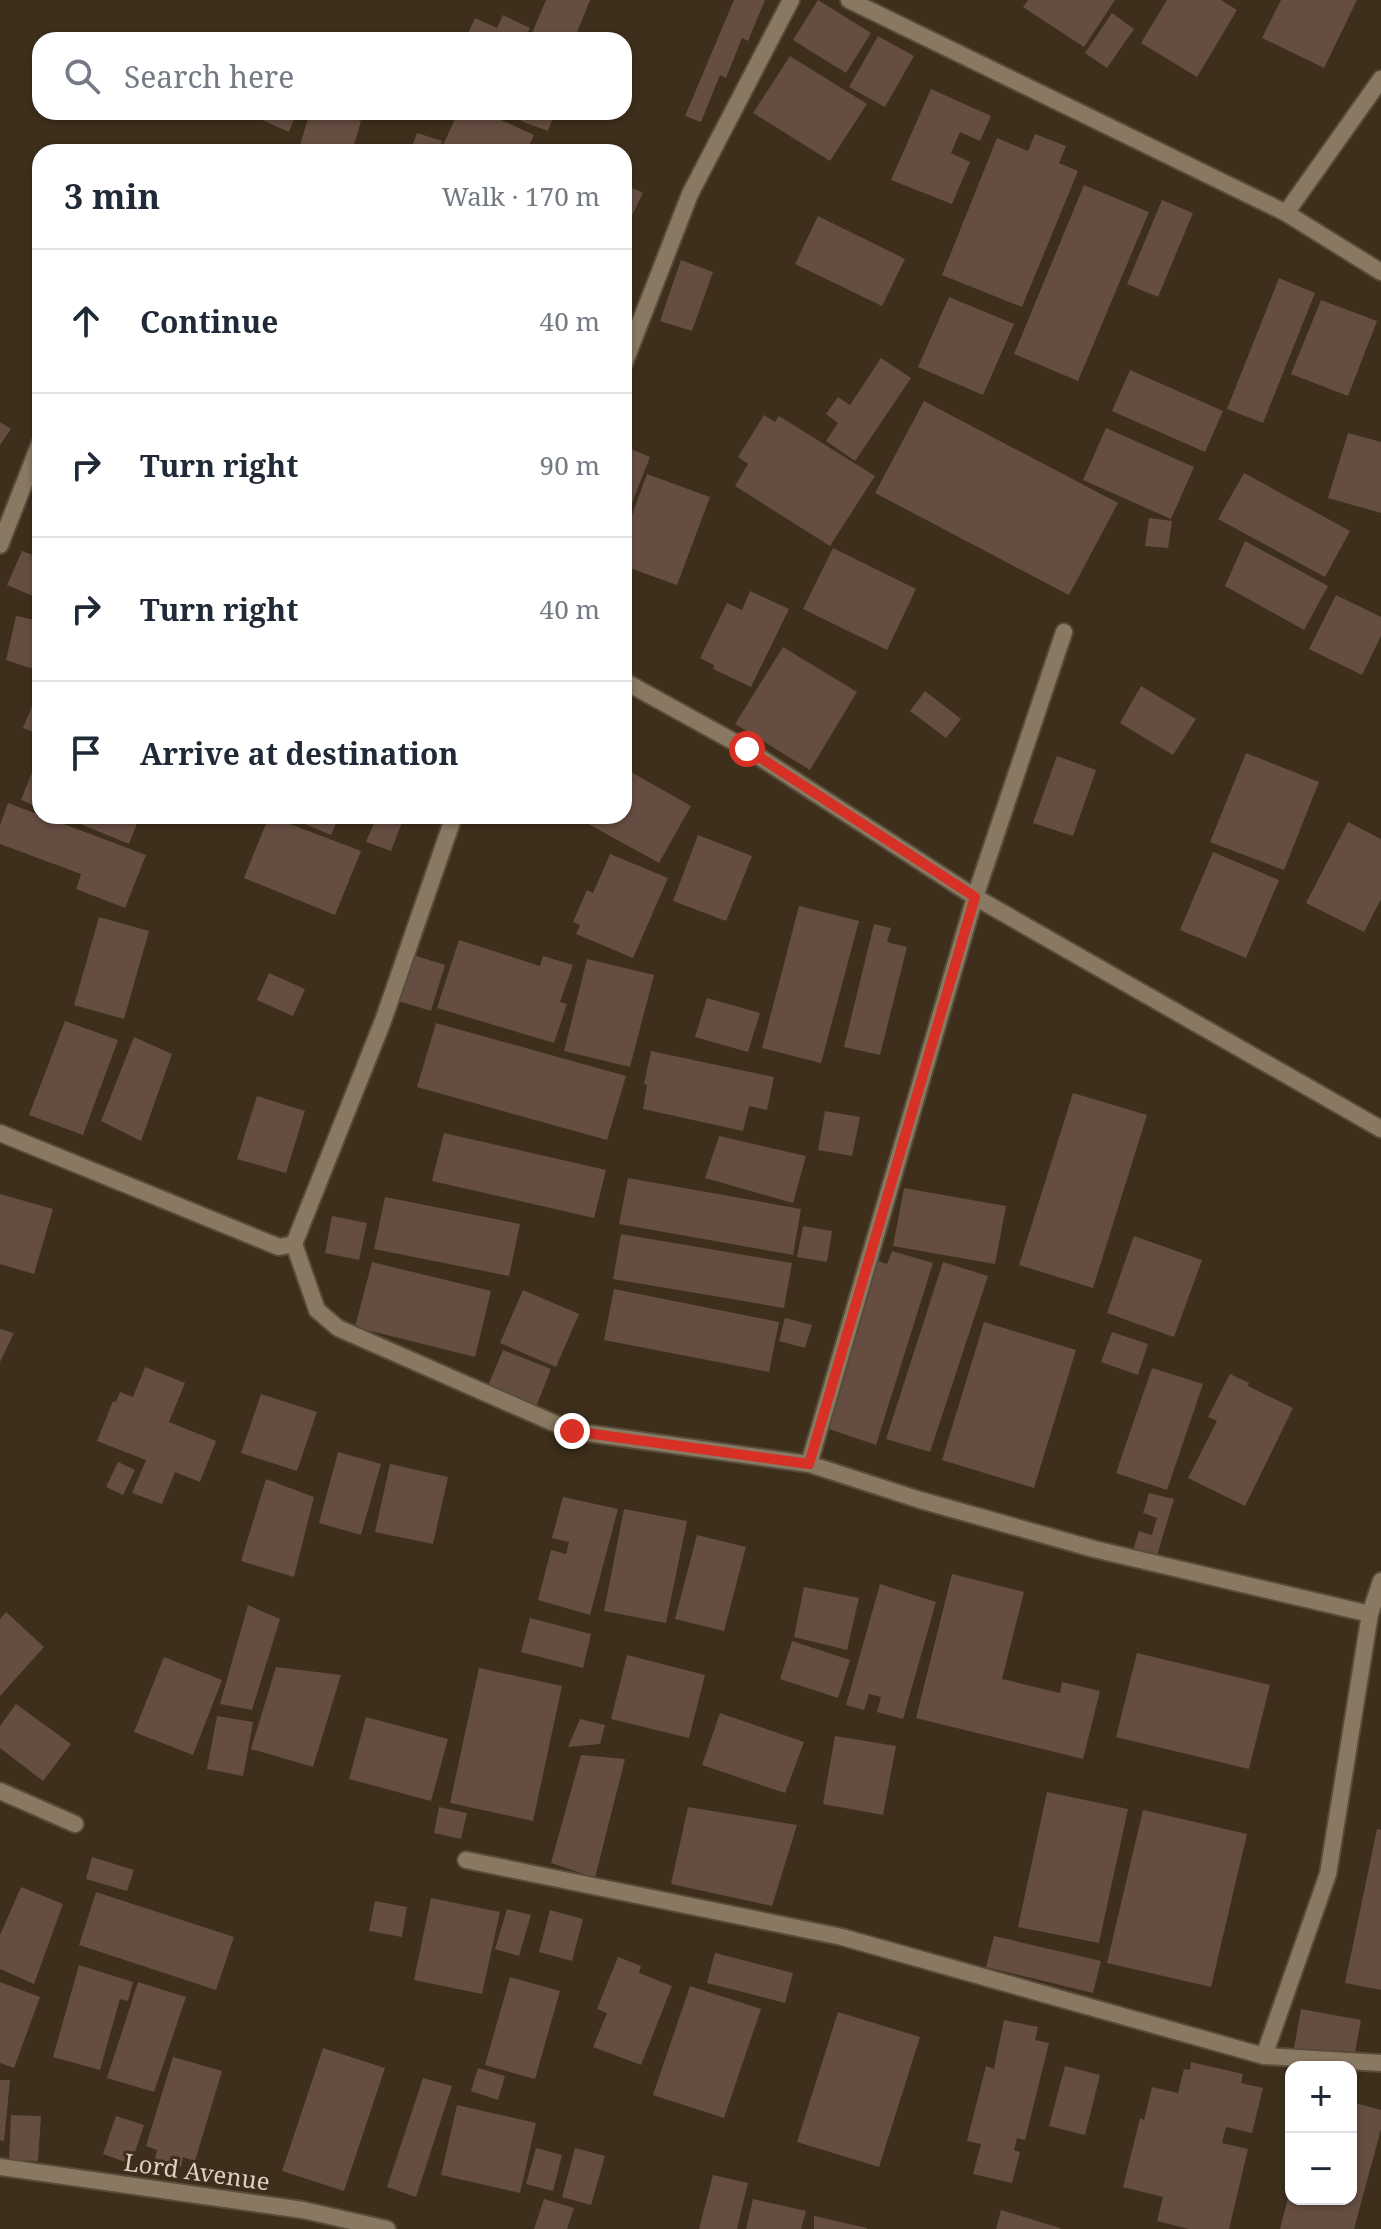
<!DOCTYPE html>
<html lang="en">
<head>
<meta charset="utf-8">
<style>
  :root { --surface:#fff; --page:#f2f2f3; --text:#1f2937; --muted:#747a83; --line:#e0e1e3 }
  body { margin:0; font-family:"Noto Serif",serif; background:var(--page); color:var(--text) }
  .controls { position:absolute; right:24px; bottom:24px; display:grid; overflow:hidden; border-radius:16px; box-shadow:0 2px 6px #0004 }
  .controls button { width:72px; height:72px; display:grid; place-items:center; padding:0; border:0; border-bottom:2px solid var(--line); background:var(--surface); color:var(--text); font:40px sans-serif }
  .stop { position:absolute; width:24px; height:24px; margin:-18px; border:6px solid #d93025; border-radius:50%; background:#fff }
  .stop.end { background:#d93025; border-color:#fff; box-shadow:0 2px 8px #0008 }
  .list { margin:0; padding:0; list-style:none }
  h2 { display:flex; justify-content:space-between; align-items:center; height:104px; margin:0; padding:0 32px; font-size:34px }
  h2 small { font-size:26px; font-weight:400; color:var(--muted) }
  .list li { display:grid; grid-template-columns:52px 1fr auto; gap:24px; align-items:center; box-sizing:border-box; height:144px; padding:0 32px; border-top:2px solid var(--line) }
  .list b { display:block; font-size:30px; white-space:nowrap }
  .list em { font-size:26px; font-style:normal; color:var(--muted) }
  .icon { flex:none; width:44px; height:44px; fill:none; stroke:currentColor; stroke-width:2; stroke-linecap:round; stroke-linejoin:round }
  .map { position:relative; flex:none; width:1381px; height:2229px; overflow:hidden }
  .search { position:absolute; background:var(--surface); box-shadow:0 2px 6px #0004; left:32px; top:32px; width:600px; height:88px; display:flex; align-items:center; gap:20px; box-sizing:border-box; padding:0 28px; border-radius:24px; color:var(--muted); font-size:30px }
  .panel { position:absolute; background:var(--surface); box-shadow:0 2px 6px #0004; left:32px; top:144px; width:600px; height:680px; border-radius:24px }
  .map>svg:first-child { display:block }
</style>
</head>
<body>
<div class="map">
<svg width="1381" height="2229" viewBox="0 0 1381 2229">
  <rect width="100%" height="100%" fill="#3d2f1c"/>
  <g fill="#654d41">
    <path d="M 546,0 L 590,0 L 574,40 L 530,38 Z"/>
    <path d="M 734,0 L 765,0 L 748,41 L 742,38 L 726,78 L 720,75 L 701,122 L 685,116 Z"/>
    <path d="M 818,0 L 871,33 L 846,73 L 793,40 Z"/>
    <path d="M 1028,0 L 1115,0 L 1084,47 L 1023,7 Z"/>
    <path d="M 1167,0 L 1221,0 L 1237,10 L 1197,77 L 1141,43 Z"/>
    <path d="M 1281,0 L 1357,0 L 1324,68 L 1262,38 Z"/>
    <path d="M 1112,13 L 1134,29 L 1107,68 L 1085,53 Z"/>
    <path d="M 503,15 L 530,28 L 524,40 L 465,40 L 475,18 L 497,28 Z"/>
    <path d="M 878,36 L 914,56 L 885,107 L 849,87 Z"/>
    <path d="M 790,56 L 867,104 L 830,161 L 753,113 Z"/>
    <path d="M 931,89 L 991,116 L 980,141 L 960,132 L 951,153 L 970,162 L 952,204 L 891,180 Z"/>
    <path d="M 244,112 L 297,112 L 289,132 Z"/>
    <path d="M 310,112 L 340,112 L 361,121 L 352,152 L 314,152 L 300,145 Z"/>
    <path d="M 458,112 L 484,112 L 534,135 L 526,152 L 440,152 Z"/>
    <path d="M 524,112 L 555,112 L 548,131 L 521,121 Z"/>
    <path d="M 417,133 L 442,141 L 438,152 L 410,152 Z"/>
    <path d="M 1035,134 L 1066,146 L 1059,163 L 1078,171 L 1022,307 L 942,275 L 997,138 L 1028,151 Z"/>
    <path d="M 624,184 L 643,193 L 624,232 Z"/>
    <path d="M 1084,185 L 1149,212 L 1078,381 L 1014,354 Z"/>
    <path d="M 1162,200 L 1193,213 L 1158,297 L 1127,284 Z"/>
    <path d="M 818,216 L 905,259 L 882,306 L 795,264 Z"/>
    <path d="M 681,260 L 713,272 L 692,331 L 660,321 Z"/>
    <path d="M 1279,278 L 1315,293 L 1263,423 L 1227,409 Z"/>
    <path d="M 949,297 L 1014,324 L 983,395 L 918,367 Z"/>
    <path d="M 1321,300 L 1377,321 L 1348,396 L 1291,374 Z"/>
    <path d="M 881,358 L 911,378 L 855,461 L 826,441 L 838,423 L 826,414 L 838,397 L 850,405 Z"/>
    <path d="M 1130,370 L 1223,411 L 1205,452 L 1112,411 Z"/>
    <path d="M 924,401 L 1118,503 L 1069,595 L 875,493 Z"/>
    <path d="M 764,415 L 775,422 L 779,416 L 875,476 L 830,546 L 735,486 L 748,464 L 738,457 Z"/>
    <path d="M 0,422 L 11,429 L 0,445 Z"/>
    <path d="M 1106,428 L 1194,467 L 1171,519 L 1083,480 Z"/>
    <path d="M 1348,433 L 1381,442 L 1381,513 L 1328,498 Z"/>
    <path d="M 624,446 L 650,457 L 624,523 Z"/>
    <path d="M 1244,473 L 1350,531 L 1325,577 L 1218,519 Z"/>
    <path d="M 647,474 L 710,497 L 677,585 L 624,566 L 624,537 Z"/>
    <path d="M 1149,518 L 1172,521 L 1168,548 L 1145,546 Z"/>
    <path d="M 40,539 L 40,599 L 7,585 L 22,551 L 33,555 Z"/>
    <path d="M 1245,541 L 1328,586 L 1304,630 L 1225,586 Z"/>
    <path d="M 833,548 L 916,589 L 887,650 L 803,609 Z"/>
    <path d="M 750,591 L 789,609 L 751,687 L 713,669 L 714,665 L 700,658 L 727,603 L 742,610 Z"/>
    <path d="M 1336,595 L 1381,617 L 1381,636 L 1362,675 L 1309,649 Z"/>
    <path d="M 16,616 L 40,621 L 40,651 L 33,669 L 6,660 Z"/>
    <path d="M 783,647 L 857,692 L 810,770 L 735,724 Z"/>
    <path d="M 1141,686 L 1196,719 L 1173,755 L 1120,723 Z"/>
    <path d="M 40,687 L 40,734 L 23,728 Z"/>
    <path d="M 925,691 L 961,719 L 946,738 L 910,711 Z"/>
    <path d="M 40,752 L 40,808 L 21,800 Z"/>
    <path d="M 1246,753 L 1319,782 L 1284,870 L 1210,842 Z"/>
    <path d="M 1057,756 L 1096,770 L 1073,836 L 1033,823 Z"/>
    <path d="M 624,768 L 691,806 L 659,863 L 574,816 L 624,816 Z"/>
    <path d="M 8,803 L 146,855 L 125,908 L 76,889 L 81,874 L 0,844 L 0,825 Z"/>
    <path d="M 61,816 L 140,816 L 129,844 Z"/>
    <path d="M 269,816 L 361,851 L 335,915 L 244,878 Z"/>
    <path d="M 286,816 L 339,816 L 331,835 Z"/>
    <path d="M 377,816 L 402,822 L 391,851 L 366,842 Z"/>
    <path d="M 1348,822 L 1381,839 L 1381,899 L 1364,932 L 1306,903 Z"/>
    <path d="M 698,835 L 752,856 L 726,921 L 673,901 Z"/>
    <path d="M 1213,852 L 1279,880 L 1246,958 L 1180,930 Z"/>
    <path d="M 610,854 L 668,878 L 633,958 L 576,934 L 580,925 L 573,922 L 587,890 L 593,893 Z"/>
    <path d="M 799,906 L 859,921 L 821,1063 L 762,1048 Z"/>
    <path d="M 99,917 L 149,931 L 124,1019 L 74,1005 Z"/>
    <path d="M 874,924 L 891,928 L 887,942 L 907,947 L 880,1055 L 844,1047 Z"/>
    <path d="M 459,940 L 540,966 L 543,956 L 573,965 L 560,1002 L 567,1004 L 554,1043 L 437,1008 Z"/>
    <path d="M 410,954 L 445,965 L 431,1011 L 395,1000 Z"/>
    <path d="M 587,959 L 654,975 L 630,1067 L 564,1051 Z"/>
    <path d="M 269,973 L 305,989 L 293,1016 L 257,1000 Z"/>
    <path d="M 707,998 L 760,1013 L 748,1052 L 695,1037 Z"/>
    <path d="M 65,1021 L 118,1040 L 83,1135 L 29,1115 Z"/>
    <path d="M 436,1023 L 626,1076 L 607,1140 L 417,1087 Z"/>
    <path d="M 134,1037 L 172,1054 L 141,1141 L 101,1121 Z"/>
    <path d="M 651,1051 L 774,1077 L 767,1110 L 749,1106 L 743,1131 L 643,1109 L 647,1085 L 644,1084 Z"/>
    <path d="M 1073,1093 L 1147,1115 L 1093,1288 L 1019,1265 Z"/>
    <path d="M 257,1096 L 305,1111 L 286,1173 L 237,1159 Z"/>
    <path d="M 825,1111 L 860,1117 L 852,1156 L 818,1150 Z"/>
    <path d="M 444,1133 L 606,1170 L 594,1218 L 432,1181 Z"/>
    <path d="M 719,1136 L 806,1156 L 793,1203 L 705,1178 Z"/>
    <path d="M 628,1178 L 801,1209 L 793,1255 L 619,1224 Z"/>
    <path d="M 904,1188 L 1006,1206 L 995,1264 L 893,1246 Z"/>
    <path d="M 0,1194 L 53,1209 L 34,1274 L 0,1264 Z"/>
    <path d="M 385,1197 L 520,1224 L 509,1276 L 374,1249 Z"/>
    <path d="M 332,1216 L 367,1223 L 359,1260 L 325,1253 Z"/>
    <path d="M 803,1226 L 832,1231 L 827,1262 L 797,1257 Z"/>
    <path d="M 621,1234 L 792,1263 L 784,1308 L 613,1279 Z"/>
    <path d="M 1134,1236 L 1202,1260 L 1174,1337 L 1107,1313 Z"/>
    <path d="M 892,1251 L 933,1263 L 876,1445 L 823,1427 L 876,1260 L 887,1264 Z"/>
    <path d="M 372,1262 L 491,1291 L 475,1357 L 355,1327 Z"/>
    <path d="M 943,1262 L 988,1276 L 930,1452 L 886,1439 Z"/>
    <path d="M 614,1289 L 779,1322 L 769,1372 L 604,1340 Z"/>
    <path d="M 523,1290 L 579,1314 L 556,1367 L 500,1343 Z"/>
    <path d="M 785,1318 L 812,1325 L 805,1348 L 779,1341 Z"/>
    <path d="M 984,1322 L 1076,1350 L 1034,1488 L 942,1460 Z"/>
    <path d="M 0,1329 L 14,1333 L 0,1362 Z"/>
    <path d="M 1112,1332 L 1148,1344 L 1138,1375 L 1101,1362 Z"/>
    <path d="M 503,1350 L 551,1369 L 536,1407 L 487,1388 Z"/>
    <path d="M 145,1367 L 185,1383 L 169,1422 L 216,1441 L 200,1482 L 175,1472 L 162,1504 L 132,1493 L 146,1460 L 97,1441 L 113,1401 L 116,1402 L 120,1392 L 133,1397 Z"/>
    <path d="M 1152,1368 L 1203,1384 L 1167,1490 L 1116,1473 Z"/>
    <path d="M 1230,1374 L 1249,1383 L 1248,1386 L 1293,1408 L 1245,1506 L 1188,1478 L 1217,1421 L 1208,1417 Z"/>
    <path d="M 261,1394 L 317,1412 L 297,1471 L 241,1453 Z"/>
    <path d="M 338,1452 L 381,1464 L 361,1535 L 319,1523 Z"/>
    <path d="M 118,1462 L 135,1470 L 123,1495 L 106,1487 Z"/>
    <path d="M 390,1464 L 448,1477 L 433,1544 L 375,1532 Z"/>
    <path d="M 266,1479 L 314,1497 L 294,1577 L 241,1561 Z"/>
    <path d="M 1149,1493 L 1174,1499 L 1155,1562 L 1133,1550 L 1139,1531 L 1152,1535 L 1157,1518 L 1143,1513 Z"/>
    <path d="M 563,1497 L 618,1509 L 590,1615 L 538,1600 L 551,1550 L 566,1554 L 569,1542 L 552,1538 Z"/>
    <path d="M 624,1509 L 687,1521 L 666,1623 L 604,1611 Z"/>
    <path d="M 697,1535 L 746,1547 L 724,1631 L 675,1619 Z"/>
    <path d="M 952,1574 L 1024,1592 L 1002,1679 L 1060,1693 L 1062,1682 L 1100,1691 L 1083,1759 L 916,1718 Z"/>
    <path d="M 880,1584 L 936,1602 L 903,1719 L 877,1712 L 881,1697 L 869,1694 L 864,1710 L 846,1705 Z"/>
    <path d="M 804,1587 L 859,1598 L 847,1650 L 794,1637 Z"/>
    <path d="M 248,1605 L 280,1619 L 252,1710 L 220,1704 Z"/>
    <path d="M 6,1612 L 44,1647 L 0,1696 L 0,1619 Z"/>
    <path d="M 530,1618 L 591,1634 L 583,1668 L 521,1652 Z"/>
    <path d="M 792,1641 L 850,1660 L 838,1698 L 780,1679 Z"/>
    <path d="M 1137,1653 L 1270,1685 L 1249,1769 L 1116,1737 Z"/>
    <path d="M 627,1655 L 705,1675 L 689,1738 L 611,1719 Z"/>
    <path d="M 164,1657 L 222,1680 L 193,1755 L 134,1732 Z"/>
    <path d="M 276,1667 L 341,1675 L 313,1767 L 251,1749 Z"/>
    <path d="M 479,1668 L 562,1686 L 533,1821 L 450,1803 Z"/>
    <path d="M 16,1704 L 71,1744 L 43,1781 L 0,1748 L 0,1726 Z"/>
    <path d="M 720,1713 L 804,1742 L 785,1793 L 702,1765 Z"/>
    <path d="M 217,1716 L 253,1722 L 243,1776 L 207,1769 Z"/>
    <path d="M 366,1717 L 448,1739 L 431,1801 L 349,1779 Z"/>
    <path d="M 580,1719 L 605,1725 L 600,1744 L 568,1747 Z"/>
    <path d="M 835,1736 L 896,1746 L 883,1815 L 823,1804 Z"/>
    <path d="M 581,1755 L 625,1759 L 595,1878 L 551,1863 Z"/>
    <path d="M 1047,1792 L 1128,1809 L 1099,1943 L 1018,1927 Z"/>
    <path d="M 439,1807 L 467,1813 L 461,1839 L 434,1833 Z"/>
    <path d="M 688,1807 L 797,1825 L 772,1906 L 671,1884 Z"/>
    <path d="M 1143,1810 L 1247,1834 L 1211,1987 L 1107,1963 Z"/>
    <path d="M 1377,1829 L 1381,1830 L 1381,1990 L 1345,1983 Z"/>
    <path d="M 92,1857 L 134,1870 L 127,1891 L 86,1879 Z"/>
    <path d="M 21,1887 L 63,1904 L 34,1984 L 0,1969 L 0,1935 Z"/>
    <path d="M 96,1892 L 234,1937 L 216,1990 L 79,1945 Z"/>
    <path d="M 431,1898 L 500,1912 L 482,1994 L 414,1980 Z"/>
    <path d="M 375,1901 L 407,1907 L 402,1937 L 369,1931 Z"/>
    <path d="M 507,1909 L 531,1915 L 519,1956 L 495,1949 Z"/>
    <path d="M 550,1910 L 583,1919 L 572,1961 L 539,1952 Z"/>
    <path d="M 994,1936 L 1101,1961 L 1093,1993 L 986,1967 Z"/>
    <path d="M 715,1953 L 793,1973 L 785,2003 L 707,1983 Z"/>
    <path d="M 618,1957 L 641,1966 L 639,1973 L 672,1986 L 641,2065 L 593,2047 L 607,2013 L 597,2009 Z"/>
    <path d="M 79,1965 L 133,1982 L 128,2001 L 120,1999 L 100,2070 L 53,2057 Z"/>
    <path d="M 510,1977 L 560,1991 L 535,2079 L 485,2065 Z"/>
    <path d="M 0,1982 L 40,1997 L 14,2068 L 0,2063 Z"/>
    <path d="M 138,1982 L 186,1997 L 154,2092 L 107,2078 Z"/>
    <path d="M 690,1986 L 761,2009 L 724,2118 L 653,2095 Z"/>
    <path d="M 1301,2009 L 1361,2020 L 1354,2058 L 1294,2048 Z"/>
    <path d="M 838,2012 L 920,2037 L 879,2167 L 797,2142 Z"/>
    <path d="M 1004,2020 L 1038,2027 L 1035,2040 L 1049,2043 L 1025,2140 L 1017,2138 L 1014,2150 L 1020,2152 L 1012,2183 L 973,2174 L 981,2144 L 967,2141 L 986,2066 L 994,2069 Z"/>
    <path d="M 323,2048 L 385,2068 L 344,2191 L 282,2171 Z"/>
    <path d="M 173,2057 L 222,2071 L 195,2161 L 183,2157 L 181,2167 L 155,2159 L 157,2150 L 146,2146 Z"/>
    <path d="M 1191,2062 L 1243,2074 L 1241,2083 L 1263,2088 L 1252,2133 L 1226,2127 L 1222,2143 L 1248,2149 L 1229,2229 L 1189,2229 L 1157,2221 L 1163,2197 L 1123,2187 L 1140,2118 L 1144,2120 L 1152,2087 L 1178,2093 L 1184,2069 L 1190,2070 Z"/>
    <path d="M 1065,2066 L 1100,2075 L 1085,2135 L 1049,2126 Z"/>
    <path d="M 478,2068 L 505,2076 L 498,2100 L 471,2091 Z"/>
    <path d="M 423,2078 L 452,2086 L 416,2197 L 387,2187 Z"/>
    <path d="M 0,2080 L 10,2080 L 4,2141 L 0,2140 Z"/>
    <path d="M 1351,2102 L 1381,2110 L 1381,2129 L 1354,2229 L 1280,2229 L 1290,2190 L 1291,2199 L 1351,2199 Z"/>
    <path d="M 457,2105 L 536,2123 L 520,2193 L 441,2175 Z"/>
    <path d="M 11,2115 L 41,2116 L 38,2161 L 9,2160 Z"/>
    <path d="M 116,2116 L 144,2125 L 131,2164 L 103,2154 Z"/>
    <path d="M 536,2148 L 562,2155 L 553,2191 L 526,2184 Z"/>
    <path d="M 575,2148 L 605,2156 L 591,2205 L 562,2197 Z"/>
    <path d="M 713,2175 L 748,2183 L 737,2229 L 699,2229 Z"/>
    <path d="M 544,2199 L 574,2208 L 567,2229 L 534,2229 Z"/>
    <path d="M 753,2199 L 806,2211 L 801,2229 L 746,2229 Z"/>
    <path d="M 1001,2210 L 1060,2228 L 1060,2229 L 996,2229 Z"/>
    <path d="M 814,2216 L 867,2228 L 867,2229 L 814,2229 Z"/>
  </g>
  <g fill="none" stroke-linecap="round" stroke-linejoin="round">
    <g stroke="#574b3a" stroke-width="20">
      <g id="street">
        <path d="M 849,0 L 1286,213 L 1381,272"/>
        <path d="M 1286,213 L 1381,79"/>
        <path d="M 624,364 L 690,194 L 791,0"/>
        <path d="M 0,545 L 40,443"/>
        <path d="M 624,681 L 747,749 L 975,897 L 1381,1129"/>
        <path d="M 0,1133 L 279,1247 L 294,1244 L 317,1310 L 338,1328 L 572,1431 L 809,1464 L 920,1500 L 1094,1549 L 1370,1614"/>
        <path d="M 294,1244 L 383,1021 L 454,816"/>
        <path d="M 809,1464 L 975,897 L 1064,632"/>
        <path d="M 0,1791 L 75,1824"/>
        <path d="M 466,1860 L 842,1937 L 1264,2056 L 1381,2063"/>
        <path d="M 1264,2056 L 1328,1874 L 1370,1614 L 1381,1581"/>
        <path d="M 0,2167 L 303,2210 L 387,2229"/>
      </g>
    </g>
    <use href="#street" stroke="#897963" stroke-width="16"/>
  </g>
  <g fill="none" stroke-linecap="round" stroke-linejoin="round">
    <path stroke="#d93025" stroke-width="10" d="M 572,1431 L 809,1464 L 975,897 L 747,749"/>
  </g>
  <g text-anchor="middle" dominant-baseline="central" stroke-width="6" stroke-linejoin="round" paint-order="stroke">
    <g font-size="24" fill="#dad1c6" stroke="#3d2f1c">
      <text transform="translate(197 2171) rotate(8)">Lord Avenue</text>
    </g>
  </g>
</svg>
<div class="controls">
<button>+</button>
<button>−</button>
</div>
<div class="stop" style="left:747px;top:749px"></div>
<div class="stop end" style="left:572px;top:1431px"></div>
<div class="search"><svg class="icon" aria-label="search" viewBox="0 0 24 24"><circle cx="10" cy="10" r="6"/><path d="M15 15l6 6"/></svg>Search here</div>
<section class="panel">
<h2>3 min<small>Walk · 170 m</small></h2>
<ul class="list">
<li><svg class="icon" aria-label="ahead" viewBox="0 0 24 24"><path d="M12 20V5M6 11l6-6 6 6"/></svg><div><b>Continue</b></div><em>40 m</em></li>
<li><svg class="icon" aria-label="right" viewBox="0 0 24 24"><path d="M7 20v-9h11M14 6l5 5-5 5"/></svg><div><b>Turn right</b></div><em>90 m</em></li>
<li><svg class="icon" aria-label="right" viewBox="0 0 24 24"><path d="M7 20v-9h11M14 6l5 5-5 5"/></svg><div><b>Turn right</b></div><em>40 m</em></li>
<li><svg class="icon" aria-label="arrive" viewBox="0 0 24 24"><path d="M6 21V4h12l-3 4 3 4H6"/></svg><div><b>Arrive at destination</b></div></li>
</ul>
</section>
</div>
</body>
</html>
